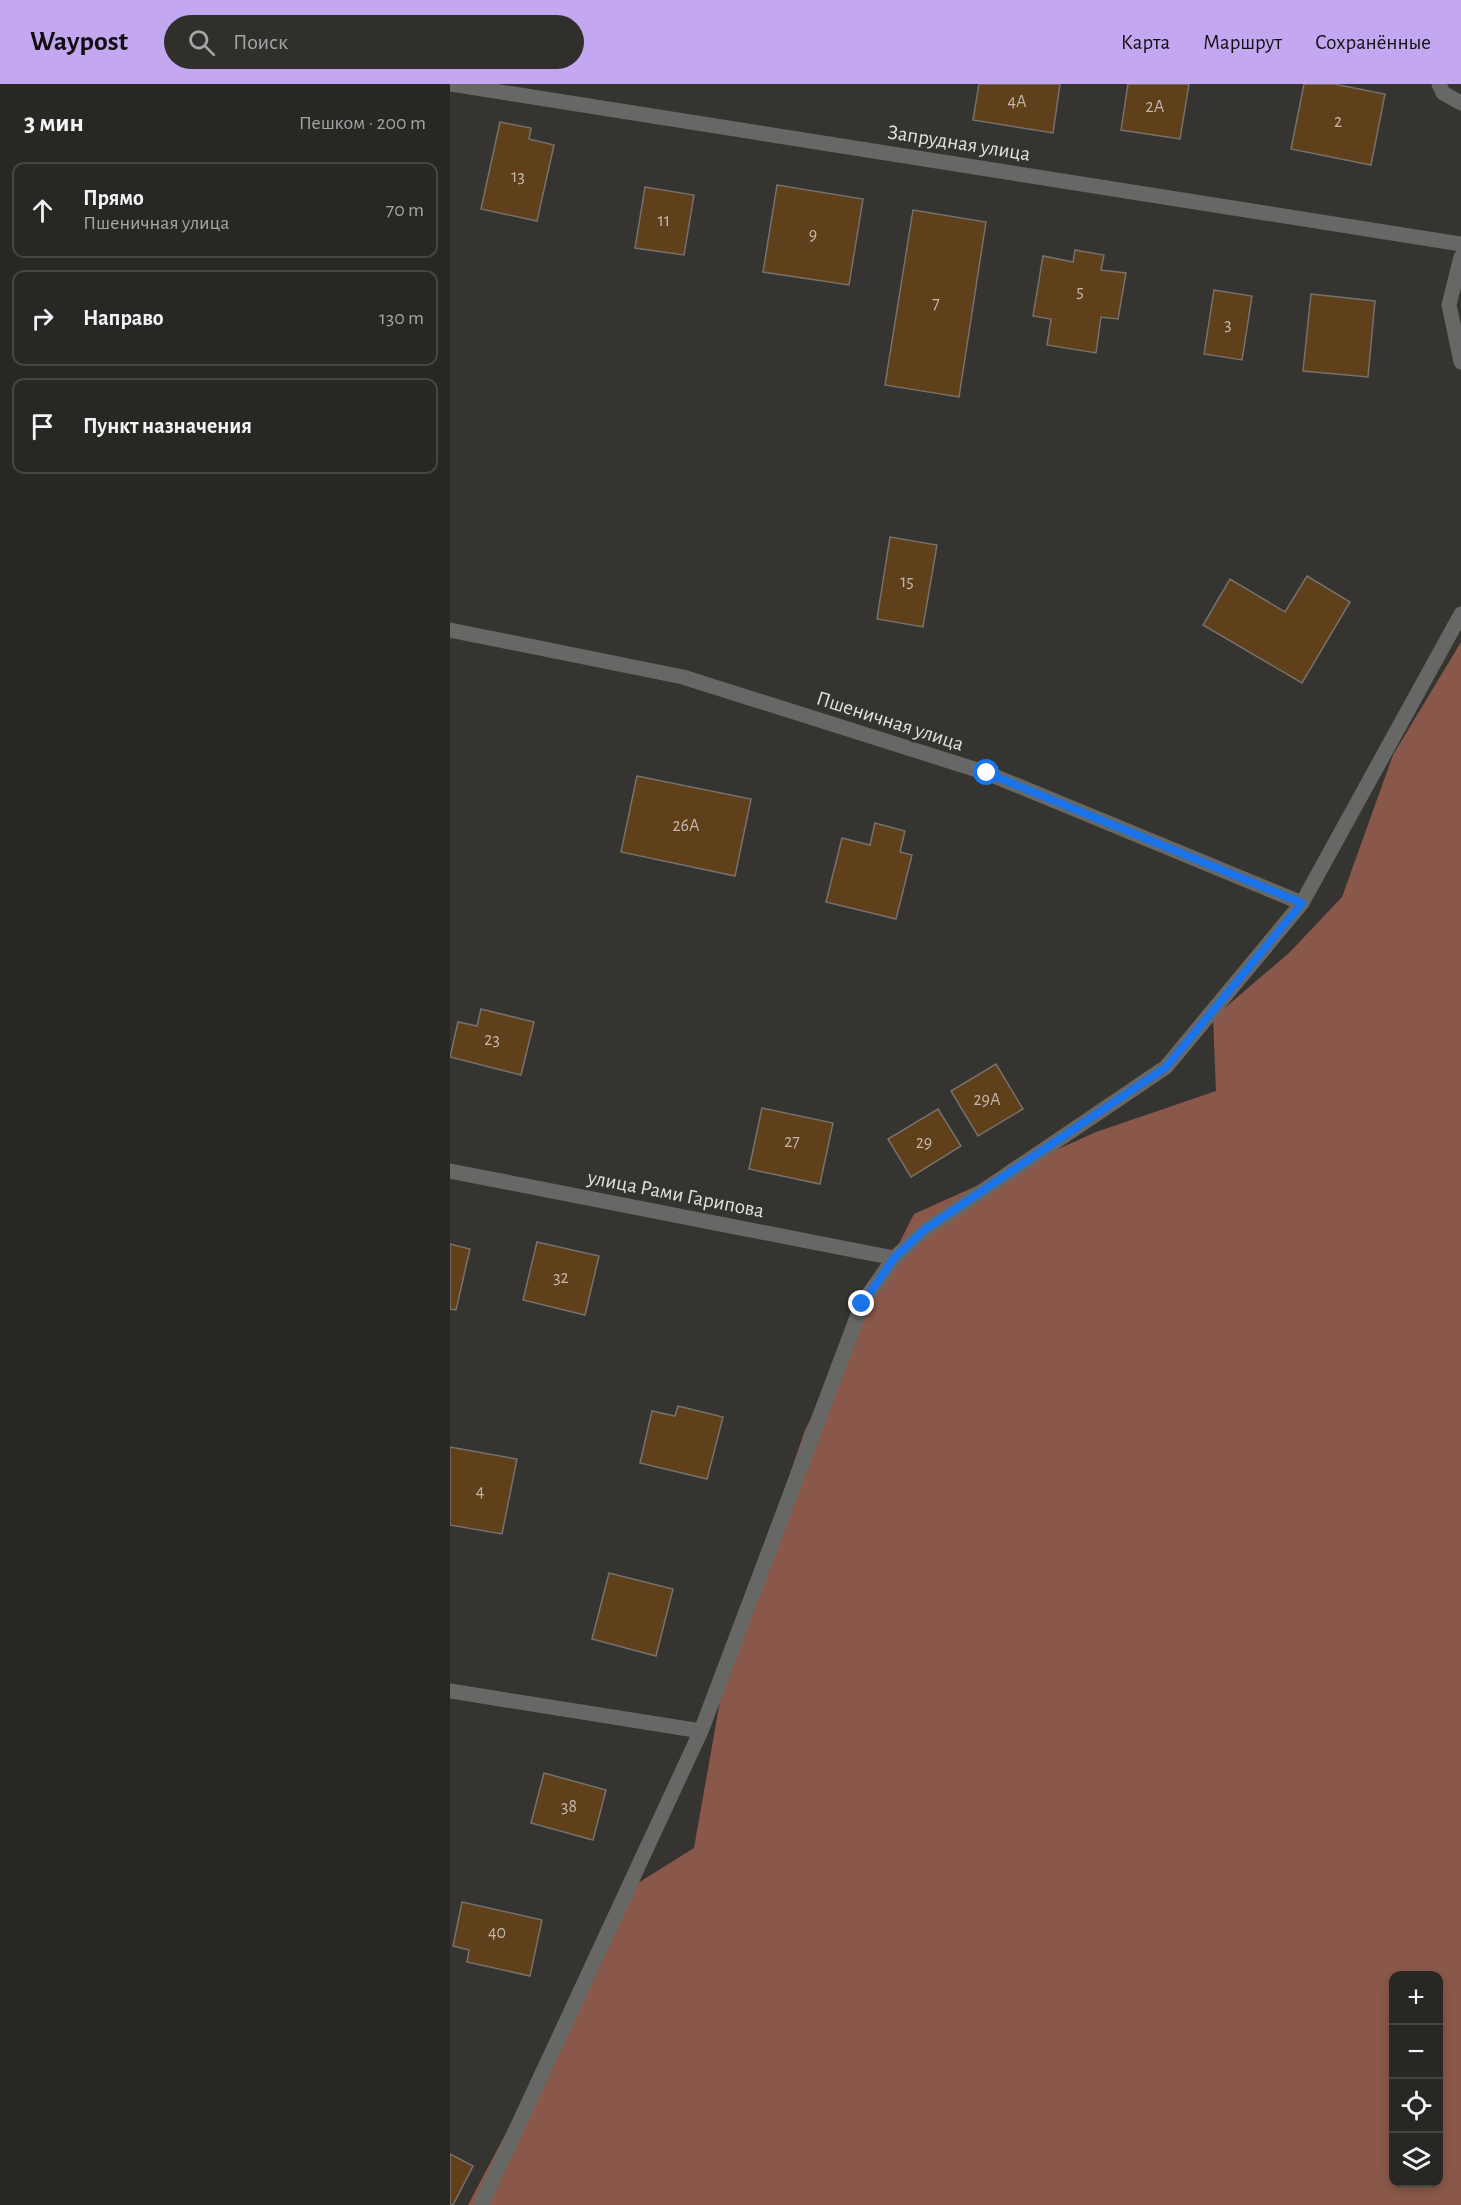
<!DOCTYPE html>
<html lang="ru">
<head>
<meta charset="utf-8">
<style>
  :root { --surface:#282724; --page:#302f2c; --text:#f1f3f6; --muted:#a5a5a6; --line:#444441; --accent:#c4a7f1 }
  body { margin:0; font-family:"Alegreya Sans",sans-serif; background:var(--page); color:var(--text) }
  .controls { position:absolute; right:18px; bottom:18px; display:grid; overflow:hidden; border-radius:12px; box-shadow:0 3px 9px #0003 }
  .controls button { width:54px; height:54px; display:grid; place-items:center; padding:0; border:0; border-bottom:2px solid var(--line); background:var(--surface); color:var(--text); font:30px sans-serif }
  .stop { position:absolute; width:18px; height:18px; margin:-14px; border:4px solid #1a73e8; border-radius:50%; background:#fff }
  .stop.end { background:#1a73e8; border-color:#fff; box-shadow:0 2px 6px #0008 }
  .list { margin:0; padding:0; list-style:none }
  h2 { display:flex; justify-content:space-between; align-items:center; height:78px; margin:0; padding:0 24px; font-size:26px }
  h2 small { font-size:20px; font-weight:400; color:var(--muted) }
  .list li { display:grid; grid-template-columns:39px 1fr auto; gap:18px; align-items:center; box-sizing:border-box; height:96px; margin:0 12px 12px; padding:0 12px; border:2px solid var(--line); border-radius:12px }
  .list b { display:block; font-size:22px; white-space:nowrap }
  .list p { margin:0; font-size:20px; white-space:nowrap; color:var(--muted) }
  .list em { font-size:20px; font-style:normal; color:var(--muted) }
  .icon { flex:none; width:33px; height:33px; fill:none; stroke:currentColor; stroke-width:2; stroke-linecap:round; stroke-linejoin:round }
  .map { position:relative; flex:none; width:1011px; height:2121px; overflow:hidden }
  header { display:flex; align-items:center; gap:36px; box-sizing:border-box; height:84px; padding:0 30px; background:var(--accent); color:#111 }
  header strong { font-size:28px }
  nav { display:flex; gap:33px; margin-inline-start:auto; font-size:21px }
  .search { width:420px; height:54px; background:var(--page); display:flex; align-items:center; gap:15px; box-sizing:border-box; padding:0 21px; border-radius:33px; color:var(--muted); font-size:22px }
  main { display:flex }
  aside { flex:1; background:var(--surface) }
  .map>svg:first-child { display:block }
</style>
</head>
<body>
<header>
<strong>Waypost</strong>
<div class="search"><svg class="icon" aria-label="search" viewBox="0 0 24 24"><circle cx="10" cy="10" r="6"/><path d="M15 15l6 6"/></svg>Поиск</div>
<nav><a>Карта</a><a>Маршрут</a><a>Сохранённые</a></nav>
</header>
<main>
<aside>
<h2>3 мин<small>Пешком · 200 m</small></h2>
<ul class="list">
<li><svg class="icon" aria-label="ahead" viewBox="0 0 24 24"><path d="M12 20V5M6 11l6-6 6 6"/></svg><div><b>Прямо</b><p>Пшеничная улица</p></div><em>70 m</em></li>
<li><svg class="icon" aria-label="right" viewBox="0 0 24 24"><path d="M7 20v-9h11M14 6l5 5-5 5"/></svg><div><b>Направо</b></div><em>130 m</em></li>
<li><svg class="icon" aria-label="arrive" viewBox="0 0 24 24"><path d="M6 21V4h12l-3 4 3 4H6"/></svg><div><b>Пункт назначения</b></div></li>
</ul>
</aside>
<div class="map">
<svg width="1011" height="2121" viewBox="0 0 1011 2121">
  <rect width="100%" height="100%" fill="#353430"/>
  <path fill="#89584a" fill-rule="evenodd" d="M 1011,558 L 1011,2121 L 18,2121 L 188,1799 L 244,1764 L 279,1566 L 355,1346 L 464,1130 L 646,1048 L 766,1007 L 763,934 L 839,869 L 892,813 L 943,671 ZM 944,1892 L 988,1892 L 988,2098 L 944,2098 Z"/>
  <g fill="#60401a" stroke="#75716e" stroke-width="1.5">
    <path d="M 529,0 L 610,0 L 603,49 L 523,36 Z"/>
    <path d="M 678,0 L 739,0 L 730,55 L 671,46 Z"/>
    <path d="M 854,0 L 884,0 L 935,10 L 921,81 L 841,65 Z"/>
    <path d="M 50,38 L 81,44 L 79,55 L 104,61 L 87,137 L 31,125 Z"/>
    <path d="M 327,101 L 413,115 L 399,201 L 313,188 Z"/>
    <path d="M 195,103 L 244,111 L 234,171 L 185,164 Z"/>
    <path d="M 463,126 L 536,138 L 509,313 L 435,301 Z"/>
    <path d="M 625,166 L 654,171 L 651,186 L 676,189 L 668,235 L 651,233 L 646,269 L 597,261 L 601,235 L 583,232 L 593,172 L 623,178 Z"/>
    <path d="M 764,206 L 802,212 L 792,276 L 754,270 Z"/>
    <path d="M 861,210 L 925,217 L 918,293 L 853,287 Z"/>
    <path d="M 440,453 L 487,461 L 473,543 L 427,535 Z"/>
    <path d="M 857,492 L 900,518 L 852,599 L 753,541 L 780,495 L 835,528 Z"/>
    <path d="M 187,692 L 301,715 L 285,792 L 171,768 Z"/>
    <path d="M 425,739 L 455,747 L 450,768 L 462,771 L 446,835 L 376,818 L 392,754 L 420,761 Z"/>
    <path d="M 31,925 L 84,938 L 71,991 L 0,973 L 8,938 L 27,942 Z"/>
    <path d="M 546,980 L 573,1025 L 528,1052 L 501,1007 Z"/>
    <path d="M 312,1024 L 383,1039 L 370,1100 L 299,1085 Z"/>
    <path d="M 488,1025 L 511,1062 L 461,1093 L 438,1055 Z"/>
    <path d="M 87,1158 L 149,1172 L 135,1231 L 73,1216 Z"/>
    <path d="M 0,1160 L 20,1165 L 6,1226 L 0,1225 Z"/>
    <path d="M 228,1322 L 273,1333 L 257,1395 L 190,1379 L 202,1327 L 225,1332 Z"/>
    <path d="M 0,1363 L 67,1375 L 52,1450 L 0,1441 Z"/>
    <path d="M 159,1489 L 223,1505 L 206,1572 L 142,1555 Z"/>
    <path d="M 94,1689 L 156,1706 L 143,1756 L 81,1739 Z"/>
    <path d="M 12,1818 L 92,1836 L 80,1892 L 17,1878 L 19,1866 L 3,1862 Z"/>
    <path d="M 0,2070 L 23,2082 L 3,2121 L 0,2121 Z"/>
  </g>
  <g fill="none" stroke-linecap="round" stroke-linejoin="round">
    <g stroke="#676866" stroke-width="15">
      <path d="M 0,0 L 1011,160"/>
      <path d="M 989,0 L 993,9 L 1011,19"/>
      <path d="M 1011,173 L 999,221 L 1011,278"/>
      <path d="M 0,546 L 233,593 L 537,689 L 852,819"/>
      <path d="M 0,1087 L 444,1174"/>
      <path d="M 0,1607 L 251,1647"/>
      <path d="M 31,2121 L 251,1647 L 412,1220 L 444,1174 L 475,1146 L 716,983 L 852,819 L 1011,530"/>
    </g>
  </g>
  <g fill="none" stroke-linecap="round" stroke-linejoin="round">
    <path stroke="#1a73e8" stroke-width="8" d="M 412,1220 L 444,1174 L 474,1146 L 716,983 L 852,819 L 537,689"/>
  </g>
  <g text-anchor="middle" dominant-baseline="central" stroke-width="6" stroke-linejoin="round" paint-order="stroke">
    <g font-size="18" fill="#c2b9ae">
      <text x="567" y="18">4А</text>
      <text x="705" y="23">2А</text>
      <text x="888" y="38">2</text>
      <text x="68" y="93">13</text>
      <text x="214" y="137">11</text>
      <text x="363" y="151">9</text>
      <text x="630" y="208">5</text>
      <text x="486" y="220">7</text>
      <text x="778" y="241">3</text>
      <text x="457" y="498">15</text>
      <text x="236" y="742">26А</text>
      <text x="42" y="956">23</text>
      <text x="537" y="1016">29А</text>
      <text x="342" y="1058">27</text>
      <text x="474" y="1059">29</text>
      <text x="111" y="1194">32</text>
      <text x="30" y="1408">4</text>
      <text x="119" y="1723">38</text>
      <text x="47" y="1849">40</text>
    </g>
    <g font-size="21" fill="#e2e1df" stroke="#353430">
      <text transform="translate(509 59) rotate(9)">Запрудная улица</text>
      <text transform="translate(440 637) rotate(18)">Пшеничная улица</text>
      <text transform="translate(226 1110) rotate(11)">улица Рами Гарипова</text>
    </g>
  </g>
</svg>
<div class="controls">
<button>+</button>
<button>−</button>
<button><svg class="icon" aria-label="locate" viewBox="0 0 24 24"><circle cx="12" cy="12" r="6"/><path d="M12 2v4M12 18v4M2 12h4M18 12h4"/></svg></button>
<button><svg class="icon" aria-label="layers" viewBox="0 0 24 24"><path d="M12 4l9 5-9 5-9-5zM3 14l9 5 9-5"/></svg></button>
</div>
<div class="stop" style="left:537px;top:689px"></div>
<div class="stop end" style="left:412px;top:1220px"></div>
</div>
</main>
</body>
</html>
